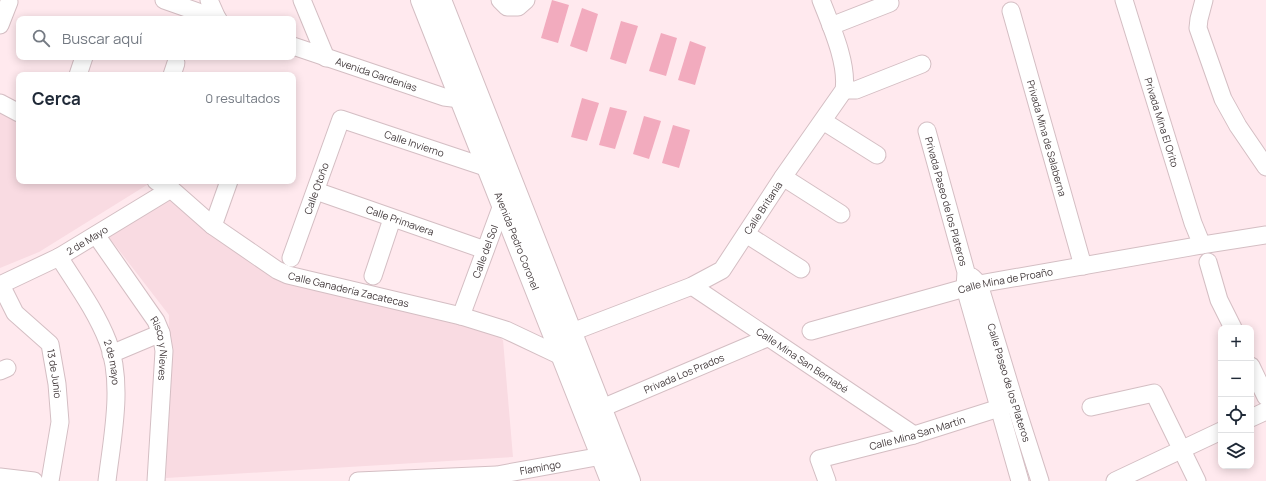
<!DOCTYPE html>
<html lang="es">
<head>
<meta charset="utf-8">
<style>
  :root { --surface:#fff; --page:#f6f6f7; --text:#1f2937; --muted:#747a83; --line:#e0e1e3 }
  body { margin:0; font-family:Manrope,sans-serif; background:var(--page); color:var(--text) }
  .controls { position:absolute; right:12px; bottom:12px; display:grid; overflow:hidden; border-radius:8px; box-shadow:0 2px 10px #0003 }
  .controls button { width:36px; height:36px; display:grid; place-items:center; padding:0; border:0; border-bottom:1px solid var(--line); background:var(--surface); color:var(--text); font:20px sans-serif }
  .list { margin:0; padding:0; list-style:none }
  h2 { display:flex; justify-content:space-between; align-items:center; height:52px; margin:0; padding:0 16px; font-size:17px }
  h2 small { font-size:13px; font-weight:400; color:var(--muted) }
  .icon { flex:none; width:22px; height:22px; fill:none; stroke:currentColor; stroke-width:2; stroke-linecap:round; stroke-linejoin:round }
  .map { position:relative; flex:none; width:1266px; height:481px; overflow:hidden }
  .search { position:absolute; background:var(--surface); box-shadow:0 2px 10px #0003; left:16px; top:16px; width:280px; height:44px; display:flex; align-items:center; gap:10px; box-sizing:border-box; padding:0 14px; border-radius:8px; color:var(--muted); font-size:15px }
  .panel { position:absolute; background:var(--surface); box-shadow:0 2px 10px #0003; left:16px; top:72px; width:280px; height:112px; border-radius:8px }
  .map>svg:first-child { display:block }
</style>
</head>
<body>
<div class="map">
<svg width="1266" height="481" viewBox="0 0 1266 481">
  <rect width="100%" height="100%" fill="#ffe9ee"/>
  <g fill="#f9dbe2">
    <path d="M 0,110 L 19,119 L 19,181 L 145,181 L 150,183 L 39,252 L 0,268 Z"/>
    <path d="M 173,198 L 271,277 L 490,330 L 503,340 L 513,457 L 166,478 L 169,315 L 108,236 Z"/>
  </g>
  <g fill="#f2abbe">
    <path d="M 552,0 L 569,5 L 558,43 L 541,38 Z"/>
    <path d="M 582,8 L 598,14 L 587,52 L 570,46 Z"/>
    <path d="M 621,21 L 638,26 L 626,64 L 610,59 Z"/>
    <path d="M 661,33 L 677,38 L 666,76 L 649,71 Z"/>
    <path d="M 690,41 L 706,47 L 695,85 L 678,80 Z"/>
    <path d="M 582,98 L 599,103 L 587,141 L 571,137 Z"/>
    <path d="M 610,107 L 627,111 L 615,149 L 599,145 Z"/>
    <path d="M 644,116 L 661,121 L 649,159 L 633,154 Z"/>
    <path d="M 673,125 L 690,130 L 679,168 L 662,163 Z"/>
  </g>
  <g fill="none" stroke-linecap="round" stroke-linejoin="round">
    <g stroke="#d4bec3" stroke-width="19">
      <g id="minor">
        <path d="M 164,0 L 218,19"/>
        <path d="M 209,0 L 217,18"/>
        <path d="M 302,0 L 326,58"/>
        <path d="M 500,0 L 507,7 L 518,7 L 526,0"/>
        <path id="s1" d="M 1124,0 L 1193,223 L 1202,245"/>
        <path d="M 1204,0 L 1199,19 L 1198,28 L 1223,99 L 1238,126 L 1266,167"/>
        <path id="s2" d="M 1011,11 L 1083,266"/>
        <path d="M 0,25 L 9,2"/>
        <path d="M 831,26 L 890,3"/>
        <path id="s3" d="M 293,46 L 444,97 L 460,99"/>
        <path d="M 78,75 L 84,57"/>
        <path d="M 172,75 L 176,63"/>
        <path d="M 844,90 L 856,90 L 922,64"/>
        <path d="M 0,103 L 19,113"/>
        <path d="M 823,121 L 877,155"/>
        <path id="s4" d="M 927,131 L 966,272 L 965,288 L 1020,481"/>
        <path d="M 783,177 L 841,214"/>
        <path id="s5" d="M 156,181 L 171,189 L 213,226 L 277,270 L 288,275 L 461,316 L 506,330 L 561,356"/>
        <path id="s6" d="M 316,191 L 485,250"/>
        <path d="M 213,226 L 229,181"/>
        <path d="M 746,234 L 801,269"/>
        <path id="s7" d="M 96,235 L 156,321 L 161,333 L 164,351 L 156,481"/>
        <path id="s8" d="M 59,257 C 76,284 96,311 108,342 C 124,383 112,439 107,481"/>
        <path id="s9" d="M 291,258 L 341,119 L 488,168"/>
        <path d="M 1208,262 L 1219,300 L 1233,328"/>
        <path d="M 373,276 L 392,219"/>
        <path id="s10" d="M 972,277 L 979,284 L 1015,403 L 1040,481"/>
        <path id="s11" d="M 0,285 L 59,257 L 171,189"/>
        <path id="s12" d="M 1,285 L 15,313 L 50,344 L 57,384 L 60,422 L 50,481"/>
        <path id="s13" d="M 692,286 L 914,435"/>
        <path id="s14" d="M 461,316 L 502,205 L 507,200"/>
        <path id="s15" d="M 811,331 L 979,284 L 1202,245 L 1266,235"/>
        <path id="s16" d="M 572,332 L 692,286 L 722,270 L 783,177 L 844,90 C 848,63 831,26 821,0"/>
        <path d="M 111,354 L 161,333"/>
        <path d="M 1251,366 L 1266,397"/>
        <path d="M 0,371 L 7,368"/>
        <path d="M 1091,407 L 1154,393 L 1197,481"/>
        <path id="s17" d="M 602,408 L 767,338"/>
        <path d="M 1251,418 L 1266,411"/>
        <path d="M 0,477 L 34,481"/>
        <path id="s18" d="M 358,481 L 497,475 L 602,456"/>
        <path id="s19" d="M 827,481 L 819,459 L 914,435 L 1015,403"/>
        <path d="M 1115,481 L 1221,431"/>
      </g>
    </g>
    <g stroke="#d4bec3" stroke-width="24">
      <g id="major">
        <path id="s20" d="M 422,0 L 612,481"/>
        <path d="M 440,0 L 629,481"/>
      </g>
    </g>
    <use href="#minor" stroke="#fff" stroke-width="17"/>
    <use href="#major" stroke="#fff" stroke-width="22"/>
  </g>
  <g text-anchor="middle" dominant-baseline="central" stroke-width="3.5" stroke-linejoin="round" paint-order="stroke">
    <g font-size="10" fill="#42393b" stroke="#ffe9ee">
      <text stroke="none"><textPath href="#s3" startOffset="88">Avenida Gardenias</textPath></text>
      <text stroke="none"><textPath href="#s1" startOffset="128">Privada Mina El Orito</textPath></text>
      <text stroke="none"><textPath href="#s2" startOffset="132">Privada Mina de Salaberna</textPath></text>
      <text stroke="none"><textPath href="#s9" startOffset="225">Calle Invierno</textPath></text>
      <text stroke="none"><textPath href="#s9" startOffset="74">Calle Otoño</textPath></text>
      <text stroke="none"><textPath href="#s4" startOffset="73">Privada Paseo de los Plateros</textPath></text>
      <text stroke="none"><textPath href="#s16" startOffset="237">Calle Britania</textPath></text>
      <text stroke="none"><textPath href="#s6" startOffset="89">Calle Primavera</textPath></text>
      <text stroke="none"><textPath href="#s11" startOffset="98">2 de Mayo</textPath></text>
      <text stroke="none"><textPath href="#s20" startOffset="259">Avenida Pedro Coronel</textPath></text>
      <text stroke="none"><textPath href="#s14" startOffset="69">Calle del Sol</textPath></text>
      <text stroke="none"><textPath href="#s15" startOffset="201">Calle Mina de Proaño</textPath></text>
      <text stroke="none"><textPath href="#s5" startOffset="225">Calle Ganadería Zacatecas</textPath></text>
      <text stroke="none"><textPath href="#s7" startOffset="133">Risco y Nieves</textPath></text>
      <text stroke="none"><textPath href="#s13" startOffset="133">Calle Mina San Bernabé</textPath></text>
      <text stroke="none"><textPath href="#s8" startOffset="119">2 de mayo</textPath></text>
      <text stroke="none"><textPath href="#s17" startOffset="89">Privada Los Prados</textPath></text>
      <text stroke="none"><textPath href="#s12" startOffset="108">13 de Junio</textPath></text>
      <text stroke="none"><textPath href="#s10" startOffset="113">Calle Paseo de los Plateros</textPath></text>
      <text stroke="none"><textPath href="#s19" startOffset="125">Calle Mina San Martín</textPath></text>
      <text stroke="none"><textPath href="#s18" startOffset="183">Flamingo</textPath></text>
    </g>
  </g>
</svg>
<div class="controls">
<button>+</button>
<button>−</button>
<button><svg class="icon" aria-label="locate" viewBox="0 0 24 24"><circle cx="12" cy="12" r="6"/><path d="M12 2v4M12 18v4M2 12h4M18 12h4"/></svg></button>
<button><svg class="icon" aria-label="layers" viewBox="0 0 24 24"><path d="M12 4l9 5-9 5-9-5zM3 14l9 5 9-5"/></svg></button>
</div>
<div class="search"><svg class="icon" aria-label="search" viewBox="0 0 24 24"><circle cx="10" cy="10" r="6"/><path d="M15 15l6 6"/></svg>Buscar aquí</div>
<section class="panel">
<h2>Cerca<small>0 resultados</small></h2>
<ul class="list">
</ul>
</section>
</div>
</body>
</html>
